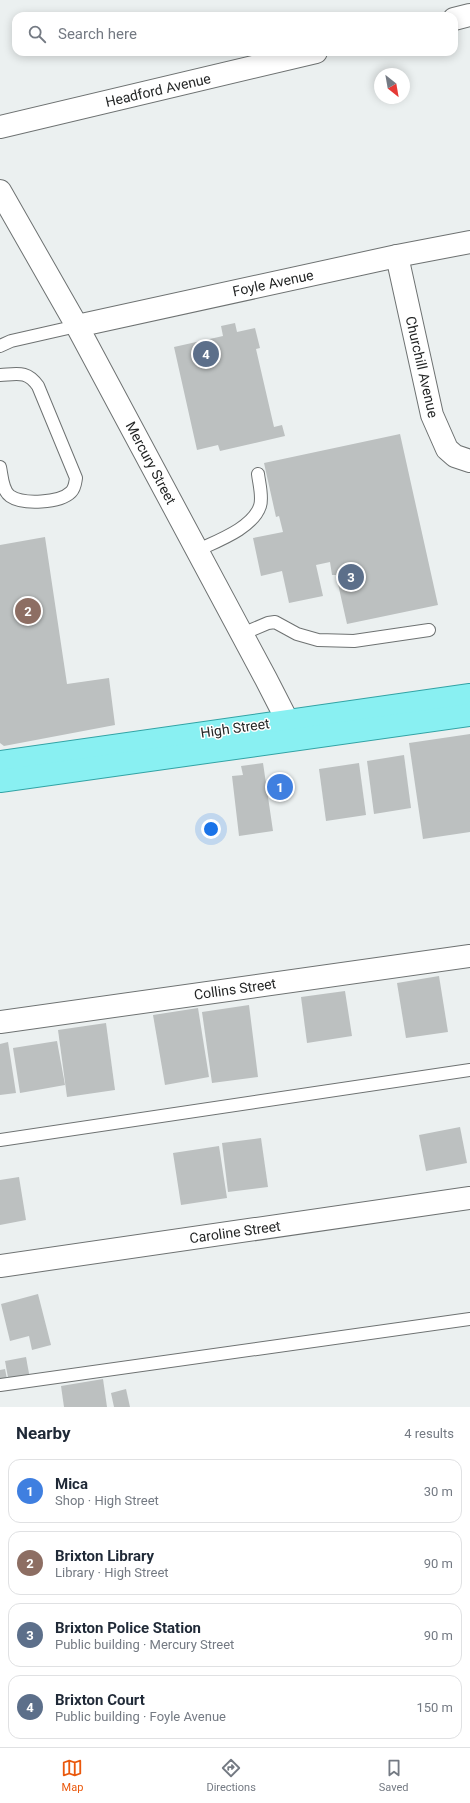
<!DOCTYPE html>
<html lang="en">
<head>
<meta charset="utf-8">
<style>
  :root { --surface:#fff; --page:#f6f6f7; --text:#1f2937; --muted:#747a83; --line:#e0e1e3; --accent:#ea580c }
  body { margin:0; font-family:Roboto,sans-serif; background:var(--page); color:var(--text) }
  .compass { position:absolute; left:374px; top:68px; width:36px; height:36px; border-radius:50%; background:var(--surface); box-shadow:0 2px 10px #0003; rotate:149deg }
  .you { position:absolute; left:211px; top:829px; width:14px; height:14px; margin:-10px; border:3px solid #fff; border-radius:50%; background:#1a73e8; box-shadow:0 0 0 6px #1a73e833 }
  .badge { display:grid; place-items:center; width:26px; height:26px; border-radius:50%; background:var(--accent); color:#fff; font-size:13px; font-weight:700 }
  .pin { position:absolute; translate:-50% -50%; border:2px solid #fff; box-shadow:0 1px 4px #0006 }
  .list { margin:0; padding:0; list-style:none }
  h2 { display:flex; justify-content:space-between; align-items:center; height:52px; margin:0; padding:0 16px; font-size:17px }
  h2 small { font-size:13px; font-weight:400; color:var(--muted) }
  .list li { display:grid; grid-template-columns:26px 1fr auto; gap:12px; align-items:center; box-sizing:border-box; height:64px; margin:0 8px 8px; padding:0 8px; border:1px solid var(--line); border-radius:12px }
  .list b { display:block; font-size:15px; white-space:nowrap }
  .list p { margin:0; font-size:13px; white-space:nowrap; color:var(--muted) }
  .list em { font-size:13px; font-style:normal; color:var(--muted) }
  .icon { flex:none; width:22px; height:22px; fill:none; stroke:currentColor; stroke-width:2; stroke-linecap:round; stroke-linejoin:round }
  .map { position:relative; flex:none; width:470px; height:1407px; overflow:hidden }
  .search { position:absolute; background:var(--surface); box-shadow:0 2px 10px #0003; left:12px; right:12px; top:12px; height:44px; display:flex; align-items:center; gap:10px; box-sizing:border-box; padding:0 14px; border-radius:12px; color:var(--muted); font-size:15px }
  .sheet { height:340px; background:var(--surface) }
  nav { display:flex; justify-content:space-around; align-items:center; box-sizing:border-box; height:56px; border-top:1px solid var(--line); background:var(--surface); font-size:11px; color:var(--muted) }
  nav a { display:grid; justify-items:center; gap:2px }
  nav .on { color:var(--accent) }
  .map>svg:first-child { display:block }
</style>
</head>
<body>
<div class="map">
<svg width="470" height="1407" viewBox="0 0 470 1407">
  <rect width="100%" height="100%" fill="#ebf0f0"/>
  <g fill="#bcc0c0">
    <path d="M 235,323 L 237,332 L 255,328 L 260,348 L 256,349 L 274,427 L 282,425 L 285,436 L 220,451 L 218,445 L 197,450 L 174,347 L 223,336 L 221,326 Z"/>
    <path d="M 400,434 L 438,605 L 347,624 L 336,575 L 332,575 L 330,562 L 316,565 L 323,596 L 289,603 L 282,571 L 261,576 L 253,538 L 283,532 L 279,516 L 276,517 L 264,463 Z"/>
    <path d="M 45,537 L 67,684 L 109,678 L 115,725 L 4,746 L 0,743 L 0,545 Z"/>
    <path d="M 470,734 L 470,832 L 423,839 L 409,743 Z"/>
    <path d="M 404,755 L 411,808 L 374,814 L 367,761 Z"/>
    <path d="M 263,763 L 273,831 L 239,836 L 232,776 L 243,775 L 241,766 Z"/>
    <path d="M 359,763 L 366,815 L 326,821 L 319,769 Z"/>
    <path d="M 439,976 L 448,1032 L 406,1038 L 397,983 Z"/>
    <path d="M 345,991 L 352,1036 L 307,1043 L 301,997 Z"/>
    <path d="M 249,1005 L 258,1077 L 212,1083 L 202,1012 Z"/>
    <path d="M 198,1008 L 209,1077 L 165,1085 L 153,1015 Z"/>
    <path d="M 106,1023 L 115,1090 L 67,1097 L 58,1030 Z"/>
    <path d="M 57,1041 L 65,1085 L 20,1093 L 13,1048 Z"/>
    <path d="M 8,1042 L 16,1093 L 0,1095 L 0,1044 Z"/>
    <path d="M 460,1127 L 467,1163 L 426,1171 L 419,1135 Z"/>
    <path d="M 261,1138 L 268,1187 L 228,1192 L 222,1143 Z"/>
    <path d="M 219,1146 L 227,1198 L 181,1205 L 173,1153 Z"/>
    <path d="M 19,1177 L 26,1220 L 0,1225 L 0,1180 Z"/>
    <path d="M 38,1294 L 51,1345 L 32,1350 L 29,1336 L 10,1341 L 1,1304 Z"/>
    <path d="M 26,1357 L 30,1379 L 9,1383 L 5,1361 Z"/>
    <path d="M 5,1369 L 7,1379 L 0,1381 L 0,1370 Z"/>
    <path d="M 103,1379 L 107,1407 L 64,1407 L 61,1386 Z"/>
    <path d="M 126,1389 L 130,1407 L 114,1407 L 111,1393 Z"/>
  </g>
  <g fill="none" stroke-linecap="round" stroke-linejoin="round">
    <g stroke="#6e7272" stroke-width="14">
      <g id="service">
        <path d="M 0,346 L 11,341 L 77,326"/>
        <path d="M 0,375 C 17,374 27,370 38,386 L 76,478 C 75,484 75,488 71,492 C 60,503 23,505 10,496 C 2,490 2,476 0,467"/>
        <path d="M 198,550 C 217,541 253,528 260,506 C 263,497 259,483 258,474"/>
        <path d="M 242,634 L 268,623 L 275,622 L 297,634 L 318,640 L 354,641 L 429,630"/>
        <path d="M 0,1140 L 470,1070"/>
        <path d="M 0,1385 L 470,1319"/>
      </g>
    </g>
    <g stroke="#6e7272" stroke-width="24">
      <g id="minor">
        <path d="M 454,19 L 470,15"/>
        <path d="M 0,127 L 316,52"/>
        <path d="M 0,191 L 77,326 L 266,679 L 287,720 L 294,738"/>
        <path d="M 397,256 L 432,415 L 447,449 L 455,456 L 470,461"/>
        <path d="M 77,326 L 397,256 L 470,242"/>
      </g>
    </g>
    <g stroke="#6e7272" stroke-width="24">
      <g id="tertiary">
        <path d="M 0,1022 L 470,956"/>
        <path d="M 0,1266 L 470,1198"/>
      </g>
    </g>
    <g stroke="#32a3a5" stroke-width="24">
      <g id="primary">
        <path d="M 0,762 L 470,695"/>
        <path d="M 0,781 L 470,715"/>
      </g>
    </g>
    <use href="#service" stroke="#fff" stroke-width="12"/>
    <use href="#minor" stroke="#fff" stroke-width="22"/>
    <use href="#tertiary" stroke="#fff" stroke-width="22"/>
    <use href="#primary" stroke="#89f0f2" stroke-width="22"/>
  </g>
  <g text-anchor="middle" dominant-baseline="central" stroke-width="3" stroke-linejoin="round" paint-order="stroke">
    <g font-size="14" fill="#242626" stroke="#fff">
      <text transform="translate(158 90) rotate(-13)">Headford Avenue</text>
      <text transform="translate(273 283) rotate(-12)">Foyle Avenue</text>
      <text transform="translate(422 367) rotate(77)">Churchill Avenue</text>
      <text transform="translate(151 463) rotate(62)">Mercury Street</text>
      <text transform="translate(235 728) rotate(-8)">High Street</text>
      <text transform="translate(235 989) rotate(-8)">Collins Street</text>
      <text transform="translate(235 1232) rotate(-8)">Caroline Street</text>
    </g>
  </g>
</svg>
<svg class="compass" viewBox="-18 -18 36 36"><path d="M0-13l5 13h-10z" fill="#e53935"/><path d="M0 13l5-13h-10z" fill="#747a83"/></svg>
<div class="you"></div>
<div class="pin badge" style="left:280px;top:787px;background:#3f7fe0">1</div>
<div class="pin badge" style="left:28px;top:611px;background:#8d6e63">2</div>
<div class="pin badge" style="left:351px;top:577px;background:#5c6f8a">3</div>
<div class="pin badge" style="left:206px;top:354px;background:#5c6f8a">4</div>
<div class="search"><svg class="icon" aria-label="search" viewBox="0 0 24 24"><circle cx="10" cy="10" r="6"/><path d="M15 15l6 6"/></svg>Search here</div>
</div>
<section class="sheet">
<h2>Nearby<small>4 results</small></h2>
<ul class="list">
<li><span class="badge" style="background:#3f7fe0">1</span><div><b>Mica</b><p>Shop · High Street</p></div><em>30 m</em></li>
<li><span class="badge" style="background:#8d6e63">2</span><div><b>Brixton Library</b><p>Library · High Street</p></div><em>90 m</em></li>
<li><span class="badge" style="background:#5c6f8a">3</span><div><b>Brixton Police Station</b><p>Public building · Mercury Street</p></div><em>90 m</em></li>
<li><span class="badge" style="background:#5c6f8a">4</span><div><b>Brixton Court</b><p>Public building · Foyle Avenue</p></div><em>150 m</em></li>
</ul>
</section>
<nav>
<a class="on"><svg class="icon" aria-label="map" viewBox="0 0 24 24"><path d="M3 6l6-2 6 2 6-2v14l-6 2-6-2-6 2zM9 4v14M15 6v14"/></svg>Map</a>
<a><svg class="icon" aria-label="directions" viewBox="0 0 24 24"><path d="M12 3l9 9-9 9-9-9zM9 14v-3h6M13 9l2 2-2 2"/></svg>Directions</a>
<a><svg class="icon" aria-label="saved" viewBox="0 0 24 24"><path d="M7 4h10v16l-5-4-5 4z"/></svg>Saved</a>
</nav>
</body>
</html>
